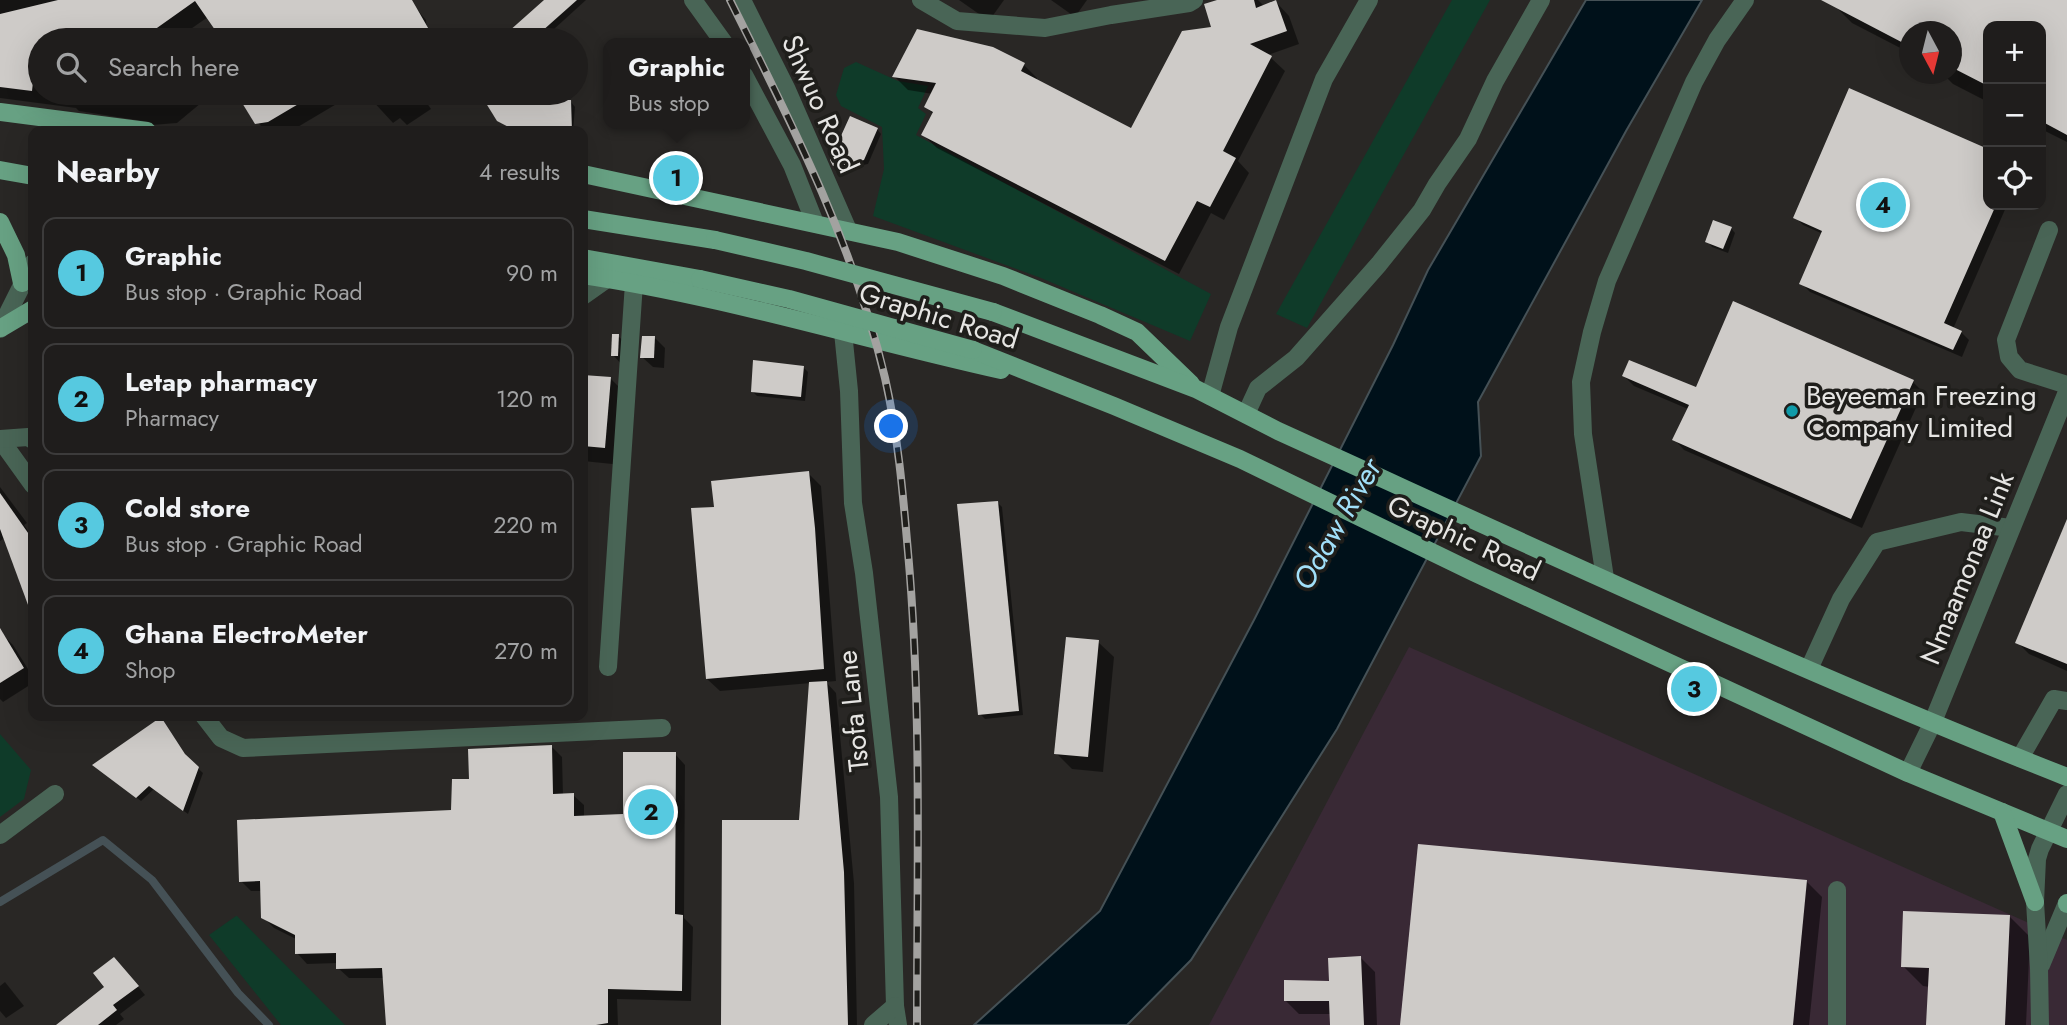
<!DOCTYPE html>
<html lang="en">
<head>
<meta charset="utf-8">
<style>
  :root { --surface:#1f1d1c; --page:#2c2a29; --text:#f1f3f6; --muted:#a1a2a3; --line:#3c3b3b; --accent:#56c9e0 }
  body { margin:0; font-family:Jost,sans-serif; background:var(--page); color:var(--text) }
  .controls { position:absolute; right:21px; top:21px; display:grid; overflow:hidden; border-radius:14px; box-shadow:0 7px 28px #0002 }
  .controls button { width:63px; height:63px; display:grid; place-items:center; padding:0; border:0; border-bottom:2px solid var(--line); background:var(--surface); color:var(--text); font:35px sans-serif }
  .compass { position:absolute; left:1899px; top:21px; width:63px; height:63px; border-radius:50%; background:var(--surface); box-shadow:0 7px 28px #0002; rotate:173deg }
  .you { position:absolute; left:892px; top:427px; width:24px; height:24px; margin:-18px; border:5px solid #fff; border-radius:50%; background:#1a73e8; box-shadow:0 0 0 10px #1a73e833 }
  .badge { display:grid; place-items:center; width:46px; height:46px; border-radius:50%; background:var(--accent); color:#111; font-size:23px; font-weight:700 }
  .pin { position:absolute; translate:-50% -50%; border:4px solid #fff; box-shadow:0 2px 7px #0006 }
  .popup { position:absolute; left:603px; top:38px; width:147px; height:91px; box-sizing:border-box; display:grid; place-content:center; border-radius:14px; background:var(--surface); filter:drop-shadow(0 2px 5px #0005); font-size:23px; white-space:nowrap; color:var(--muted) }
  .popup b { font-size:26px; color:var(--text) }
  .popup::after { content:''; position:absolute; left:50%; top:100%; margin-left:-14px; border:14px solid transparent; border-top-color:var(--surface) }
  .list { margin:0; padding:0; list-style:none }
  h2 { display:flex; justify-content:space-between; align-items:center; height:91px; margin:0; padding:0 28px; font-size:30px }
  h2 small { font-size:23px; font-weight:400; color:var(--muted) }
  .list li { display:grid; grid-template-columns:46px 1fr auto; gap:21px; align-items:center; box-sizing:border-box; height:112px; margin:0 14px 14px; padding:0 14px; border:2px solid var(--line); border-radius:14px }
  .list b { display:block; font-size:26px; white-space:nowrap }
  .list p { margin:0; font-size:23px; white-space:nowrap; color:var(--muted) }
  .list em { font-size:23px; font-style:normal; color:var(--muted) }
  .icon { flex:none; width:38px; height:38px; fill:none; stroke:currentColor; stroke-width:2; stroke-linecap:round; stroke-linejoin:round }
  .map { position:relative; flex:none; width:2067px; height:1025px; overflow:hidden }
  .search { position:absolute; background:var(--surface); box-shadow:0 7px 28px #0002; left:28px; top:28px; width:560px; height:77px; display:flex; align-items:center; gap:18px; box-sizing:border-box; padding:0 24px; border-radius:38px; color:var(--muted); font-size:26px }
  .panel { position:absolute; background:var(--surface); box-shadow:0 7px 28px #0002; left:28px; top:126px; width:560px; height:595px; border-radius:14px }
  .map>svg:first-child { display:block }
</style>
</head>
<body>
<div class="map">
<svg width="2067" height="1025" viewBox="0 0 2067 1025">
  <rect width="100%" height="100%" fill="#292725"/>
  <path fill="#392935" d="M 1409,647 L 2067,940 L 2067,1025 L 1209,1025 Z"/>
  <g fill="#0f3b29">
    <path d="M 1452,0 L 1490,0 L 1307,328 L 1276,314 Z"/>
    <path d="M 856,62 L 898,81 L 928,86 L 918,108 L 926,114 L 916,135 L 1211,294 L 1190,341 L 1041,278 L 873,216 L 884,169 L 882,127 L 841,106 L 836,95 L 844,68 Z"/>
    <path d="M 0,734 L 31,770 L 24,799 L 0,817 Z"/>
    <path d="M 236,916 L 237,916 L 345,1025 L 281,1025 L 209,935 Z"/>
  </g>
  <path fill="#00111a" stroke="#455156" stroke-width="2" d="M 1586,0 L 1702,0 L 1626,131 L 1478,402 L 1481,456 L 1337,729 L 1191,960 L 1127,1025 L 974,1025 L 1100,911 L 1255,618 L 1393,345 L 1428,270 Z"/>
  <g fill="#0007">
    <path d="M 0,0 L 409,0 L 426,20 L 428,40 L 221,40 L 223,39 L 208,17 L 175,40 L 40,40 L 40,93 L 213,93 L 177,123 L 152,125 L 149,122 L 79,111 L 76,108 L 0,98 Z"/>
    <path d="M 546,0 L 586,0 L 542,40 L 502,40 Z"/>
    <path d="M 959,0 L 1004,0 L 989,21 Z"/>
    <path d="M 1051,0 L 1087,0 L 1075,17 Z"/>
    <path d="M 1224,0 L 1258,0 L 1264,6 L 1276,2 L 1289,16 L 1299,44 L 1268,55 L 1285,71 L 1238,161 L 1249,173 L 1224,220 L 1211,213 L 1179,274 L 937,148 L 923,135 L 934,115 L 926,107 L 933,94 L 908,90 L 895,77 L 1024,65 L 1037,78 L 1036,81 L 1132,130 L 1213,28 Z"/>
    <path d="M 1836,0 L 2067,2 L 2067,142 L 2041,129 L 2041,26 L 1988,26 L 1988,102 L 1953,84 L 1943,74 L 1952,74 L 1952,32 L 1910,32 L 1910,53 L 1852,23 L 1834,5 Z"/>
    <path d="M 1850,91 L 1988,150 L 1988,205 L 2007,205 L 1953,329 L 1961,332 L 1969,340 L 1962,357 L 1810,292 L 1802,284 L 1823,234 L 1803,225 L 1795,217 Z"/>
    <path d="M 214,93 L 233,93 L 222,101 Z"/>
    <path d="M 234,93 L 355,93 L 291,131 L 265,131 Z"/>
    <path d="M 356,93 L 420,93 L 431,109 L 407,125 L 400,118 L 393,123 L 370,98 L 365,101 Z"/>
    <path d="M 571,102 L 575,107 L 573,131 L 515,131 L 499,120 Z"/>
    <path d="M 877,129 L 881,134 L 868,164 L 839,170 L 834,165 Z"/>
    <path d="M 1731,228 L 1735,233 L 1728,253 L 1712,247 L 1708,242 Z"/>
    <path d="M 618,336 L 629,346 L 623,366 L 613,355 Z"/>
    <path d="M 655,338 L 665,348 L 664,368 L 653,367 L 642,357 Z"/>
    <path d="M 803,367 L 808,372 L 805,401 L 757,396 L 752,391 Z"/>
    <path d="M 583,376 L 611,379 L 628,396 L 622,465 L 583,461 Z"/>
    <path d="M 1624,376 L 1697,389 L 1913,382 L 1923,392 L 1862,528 L 1684,450 L 1674,439 L 1688,409 L 1634,386 Z"/>
    <path d="M 808,473 L 821,486 L 836,681 L 826,682 L 836,693 L 854,883 L 857,1025 L 723,1025 L 801,821 L 811,683 L 720,691 L 707,679 L 715,509 Z"/>
    <path d="M 0,487 L 27,523 L 24,525 L 33,538 L 33,615 L 5,538 L 0,541 Z"/>
    <path d="M 997,502 L 1002,507 L 1023,715 L 985,719 L 980,714 Z"/>
    <path d="M 2067,523 L 2067,671 L 2029,654 L 2017,642 Z"/>
    <path d="M 0,632 L 13,645 L 33,677 L 33,683 L 3,702 L 0,699 Z"/>
    <path d="M 1098,642 L 1114,657 L 1103,772 L 1072,769 L 1056,753 Z"/>
    <path d="M 165,724 L 189,760 L 203,773 L 188,814 L 154,789 L 141,801 L 99,769 Z"/>
    <path d="M 551,746 L 562,757 L 563,795 L 573,795 L 584,805 L 584,817 L 625,815 L 675,754 L 685,765 L 684,918 L 693,927 L 691,1001 L 617,999 L 618,1025 L 387,1025 L 384,978 L 349,978 L 338,968 L 338,963 L 307,964 L 297,953 L 296,939 L 274,928 L 263,917 L 262,891 L 251,891 L 241,881 L 453,812 L 471,780 Z"/>
    <path d="M 1806,881 L 1822,897 L 1809,1025 L 1402,1025 Z"/>
    <path d="M 2010,917 L 2030,937 L 2026,1025 L 1928,1025 L 1930,987 L 1923,986 L 1903,966 Z"/>
    <path d="M 1361,958 L 1375,972 L 1377,1025 L 1332,1025 L 1332,1014 L 1299,1014 L 1285,1000 L 1330,982 Z"/>
    <path d="M 122,967 L 145,995 L 120,1014 L 124,1019 L 116,1025 L 59,1025 L 107,987 Z"/>
    <path d="M 5,982 L 24,1006 L 6,1018 L 0,1011 L 0,986 Z"/>
  </g>
  <g fill="none" stroke-linecap="round" stroke-linejoin="round">
    <path stroke="#455156" stroke-width="8" d="M 0,902 L 103,840 L 152,880 L 238,993 L 269,1025"/>
  </g>
  <g fill="#cecbc8">
    <path d="M 58,0 L 412,0 L 435,40 L 222,40 L 195,1 L 140,40 L 40,40 L 40,46 L 37,47 L 32,91 L 0,87 L 0,14 Z"/>
    <path d="M 544,0 L 577,0 L 532,40 L 499,40 Z"/>
    <path d="M 1217,0 L 1254,0 L 1256,8 L 1276,0 L 1287,31 L 1250,44 L 1272,56 L 1223,151 L 1236,158 L 1210,207 L 1197,201 L 1165,261 L 921,135 L 933,112 L 924,107 L 936,83 L 892,77 L 917,29 L 993,47 L 1025,63 L 1021,71 L 1131,128 L 1182,31 L 1211,27 L 1204,4 Z"/>
    <path d="M 1821,0 L 2067,0 L 2067,135 L 2041,121 L 2041,26 L 1988,26 L 1988,86 L 1951,67 L 1951,32 L 1909,32 L 1909,46 Z"/>
    <path d="M 1849,88 L 1988,149 L 1988,205 L 1996,205 L 1944,323 L 1962,331 L 1953,350 L 1799,284 L 1822,231 L 1793,218 Z"/>
    <path d="M 236,93 L 317,93 L 268,122 L 255,124 Z"/>
    <path d="M 484,100 L 571,100 L 572,131 L 516,131 L 497,121 Z"/>
    <path d="M 850,116 L 878,128 L 864,160 L 844,165 L 843,162 L 833,166 L 830,160 Z"/>
    <path d="M 1713,220 L 1732,227 L 1723,249 L 1705,242 Z"/>
    <path d="M 1733,301 L 1914,380 L 1851,519 L 1672,440 L 1689,405 L 1622,376 L 1629,360 L 1696,387 Z"/>
    <path d="M 612,334 L 619,334 L 618,356 L 611,356 Z"/>
    <path d="M 642,336 L 655,336 L 654,358 L 640,358 Z"/>
    <path d="M 753,360 L 804,366 L 801,397 L 751,392 Z"/>
    <path d="M 583,375 L 611,377 L 605,448 L 583,446 Z"/>
    <path d="M 809,471 L 815,528 L 824,669 L 706,679 L 691,508 L 714,507 L 711,481 Z"/>
    <path d="M 0,493 L 33,540 L 33,613 L 31,613 L 0,529 Z"/>
    <path d="M 998,501 L 1019,711 L 978,715 L 957,504 Z"/>
    <path d="M 2067,519 L 2067,664 L 2015,643 Z"/>
    <path d="M 0,628 L 24,668 L 0,683 Z"/>
    <path d="M 1066,637 L 1099,640 L 1088,757 L 1054,754 Z"/>
    <path d="M 827,681 L 844,872 L 848,1025 L 721,1025 L 722,820 L 799,820 L 809,682 Z"/>
    <path d="M 161,717 L 185,754 L 199,767 L 183,811 L 149,786 L 136,798 L 92,765 Z"/>
    <path d="M 552,745 L 553,794 L 574,793 L 574,816 L 623,814 L 623,752 L 676,752 L 675,914 L 683,915 L 682,991 L 608,989 L 608,1023 L 596,1025 L 386,1025 L 382,968 L 336,969 L 336,953 L 295,954 L 295,935 L 261,918 L 260,881 L 239,882 L 237,820 L 451,810 L 452,779 L 469,779 L 468,749 Z"/>
    <path d="M 1418,844 L 1807,880 L 1793,1025 L 1400,1025 Z"/>
    <path d="M 1903,911 L 2010,915 L 2005,1025 L 1926,1025 L 1929,968 L 1901,967 Z"/>
    <path d="M 1361,956 L 1364,1025 L 1330,1025 L 1329,1001 L 1284,1001 L 1284,980 L 1329,981 L 1328,958 Z"/>
    <path d="M 114,957 L 139,986 L 113,1005 L 117,1010 L 98,1025 L 56,1025 L 104,987 L 93,973 Z"/>
  </g>
  <g fill="none" stroke-linecap="round" stroke-linejoin="round">
    <g stroke="#496556" stroke-width="18">
      <path d="M 693,0 L 724,43"/>
      <path d="M 742,0 L 787,90 L 848,230"/>
      <path d="M 921,0 L 957,21 L 1045,28 L 1111,15 L 1189,3 L 1194,0"/>
      <path d="M 744,75 L 792,165 L 815,223"/>
      <path d="M 2049,230 L 2006,340 L 2009,357 L 2020,370 L 2067,385"/>
      <path d="M 583,296 L 607,279"/>
      <path d="M 0,329 L 33,263"/>
      <path d="M 843,332 L 849,391 L 853,503 L 864,573 L 889,797 L 895,1006 L 898,1025"/>
      <path d="M 1210,396 L 1229,327 L 1324,79 L 1369,0"/>
      <path d="M 1246,414 L 1258,388 L 1296,358 L 1379,264 L 1422,210 L 1437,184 L 1468,139 L 1495,81 L 1541,0"/>
      <path d="M 0,439 L 33,485"/>
      <path d="M 0,439 L 28,437 L 33,440"/>
      <path d="M 1605,578 L 1583,434 L 1581,382 L 1592,332 L 1607,281 L 1694,82 L 1717,40 L 1745,0"/>
      <path d="M 608,667 L 634,283"/>
      <path d="M 1809,669 L 1841,599 L 1877,542 L 1961,522 L 2011,528"/>
      <path d="M 204,716 L 221,738 L 243,748 L 662,728"/>
      <path d="M 2020,758 L 2054,699 L 2067,701"/>
      <path d="M 1908,773 L 1932,724 L 2067,392"/>
      <path d="M 0,835 L 55,794"/>
      <path d="M 2041,965 L 2067,903"/>
      <path d="M 873,1025 L 895,1006"/>
      <path d="M 1837,1025 L 1837,890"/>
      <path d="M 2040,1025 L 2039,968 L 2035,902 L 2037,859 L 2040,849 L 2067,794"/>
    </g>
    <g stroke="#67a183" stroke-width="18">
      <path d="M 0,112 L 147,131"/>
      <path d="M 0,170 L 33,176"/>
      <path d="M 583,174 L 898,242 L 1003,276 L 1100,315 L 1137,332 L 1191,384"/>
      <path d="M 583,219 L 715,240"/>
      <path d="M 0,222 L 16,255 L 22,283"/>
      <path d="M 583,258 L 700,279"/>
      <path d="M 583,275 C 724,296 861,339 1001,370"/>
      <path d="M 993,312 L 1196,389 L 1278,431 C 1540,550 1800,672 2067,777"/>
      <path d="M 1,328 L 33,309"/>
      <path d="M 973,350 L 1114,406 L 1240,459 L 1475,573 L 1908,773 L 2067,839"/>
      <path d="M 2002,812 L 2035,902"/>
      <path d="M 2067,904 L 2067,903"/>
    </g>
    <g stroke="#a3a2a0" stroke-width="8">
      <path id="rail" d="M 730,0 C 791,122 854,245 885,378 C 898,435 903,494 908,552 C 922,709 917,867 917,1025"/>
    </g>
    <use href="#rail" stroke="#1f1e1b" stroke-width="5" stroke-dasharray="16" stroke-linecap="butt"/>
    <g stroke="#67a183" stroke-width="18">
      <path d="M 715,240 L 806,261 L 993,312"/>
      <path d="M 700,279 L 789,299 L 973,350"/>
    </g>
  </g>
  <circle fill="#0f9aa8" stroke="#1f1e1b" stroke-width="2.5" cx="1792" cy="411" r="7"/>
  <g text-anchor="middle" dominant-baseline="central" stroke-width="7" stroke-linejoin="round" paint-order="stroke">
    <g font-size="28" fill="#e6e5e3" stroke="#1f1e1b">
      <text transform="translate(820 104) rotate(66)">Shwuo Road</text>
      <text transform="translate(939 316) rotate(17)">Graphic Road</text>
      <text transform="translate(1464 538) rotate(25)">Graphic Road</text>
      <text transform="translate(1967 568) rotate(-68)">Nmaamonaa Link</text>
      <text transform="translate(853 711) rotate(-96)">Tsofa Lane</text>
    </g>
    <g font-size="28" fill="#e6e5e3" stroke="#1f1e1b" text-anchor="start">
      <text x="1806" y="395">Beyeeman Freezing<tspan x="1806" dy="32">Company Limited</tspan></text>
    </g>
    <g font-size="30" font-style="italic" fill="#a1dff8" stroke="#1f1e1b">
      <text transform="translate(1337 524) rotate(-60)">Odaw River</text>
    </g>
  </g>
</svg>
<div class="controls">
<button>+</button>
<button>−</button>
<button><svg class="icon" aria-label="locate" viewBox="0 0 24 24"><circle cx="12" cy="12" r="6"/><path d="M12 2v4M12 18v4M2 12h4M18 12h4"/></svg></button>
</div>
<svg class="compass" viewBox="-18 -18 36 36"><path d="M0-13l5 13h-10z" fill="#e53935"/><path d="M0 13l5-13h-10z" fill="#a1a2a3"/></svg>
<div class="you"></div>
<div class="pin badge" style="left:676px;top:178px">1</div>
<div class="popup"><b>Graphic</b>Bus stop</div>
<div class="pin badge" style="left:651px;top:812px">2</div>
<div class="pin badge" style="left:1694px;top:689px">3</div>
<div class="pin badge" style="left:1883px;top:205px">4</div>
<div class="search"><svg class="icon" aria-label="search" viewBox="0 0 24 24"><circle cx="10" cy="10" r="6"/><path d="M15 15l6 6"/></svg>Search here</div>
<section class="panel">
<h2>Nearby<small>4 results</small></h2>
<ul class="list">
<li><span class="badge">1</span><div><b>Graphic</b><p>Bus stop · Graphic Road</p></div><em>90 m</em></li>
<li><span class="badge">2</span><div><b>Letap pharmacy</b><p>Pharmacy</p></div><em>120 m</em></li>
<li><span class="badge">3</span><div><b>Cold store</b><p>Bus stop · Graphic Road</p></div><em>220 m</em></li>
<li><span class="badge">4</span><div><b>Ghana ElectroMeter</b><p>Shop</p></div><em>270 m</em></li>
</ul>
</section>
</div>
</body>
</html>
